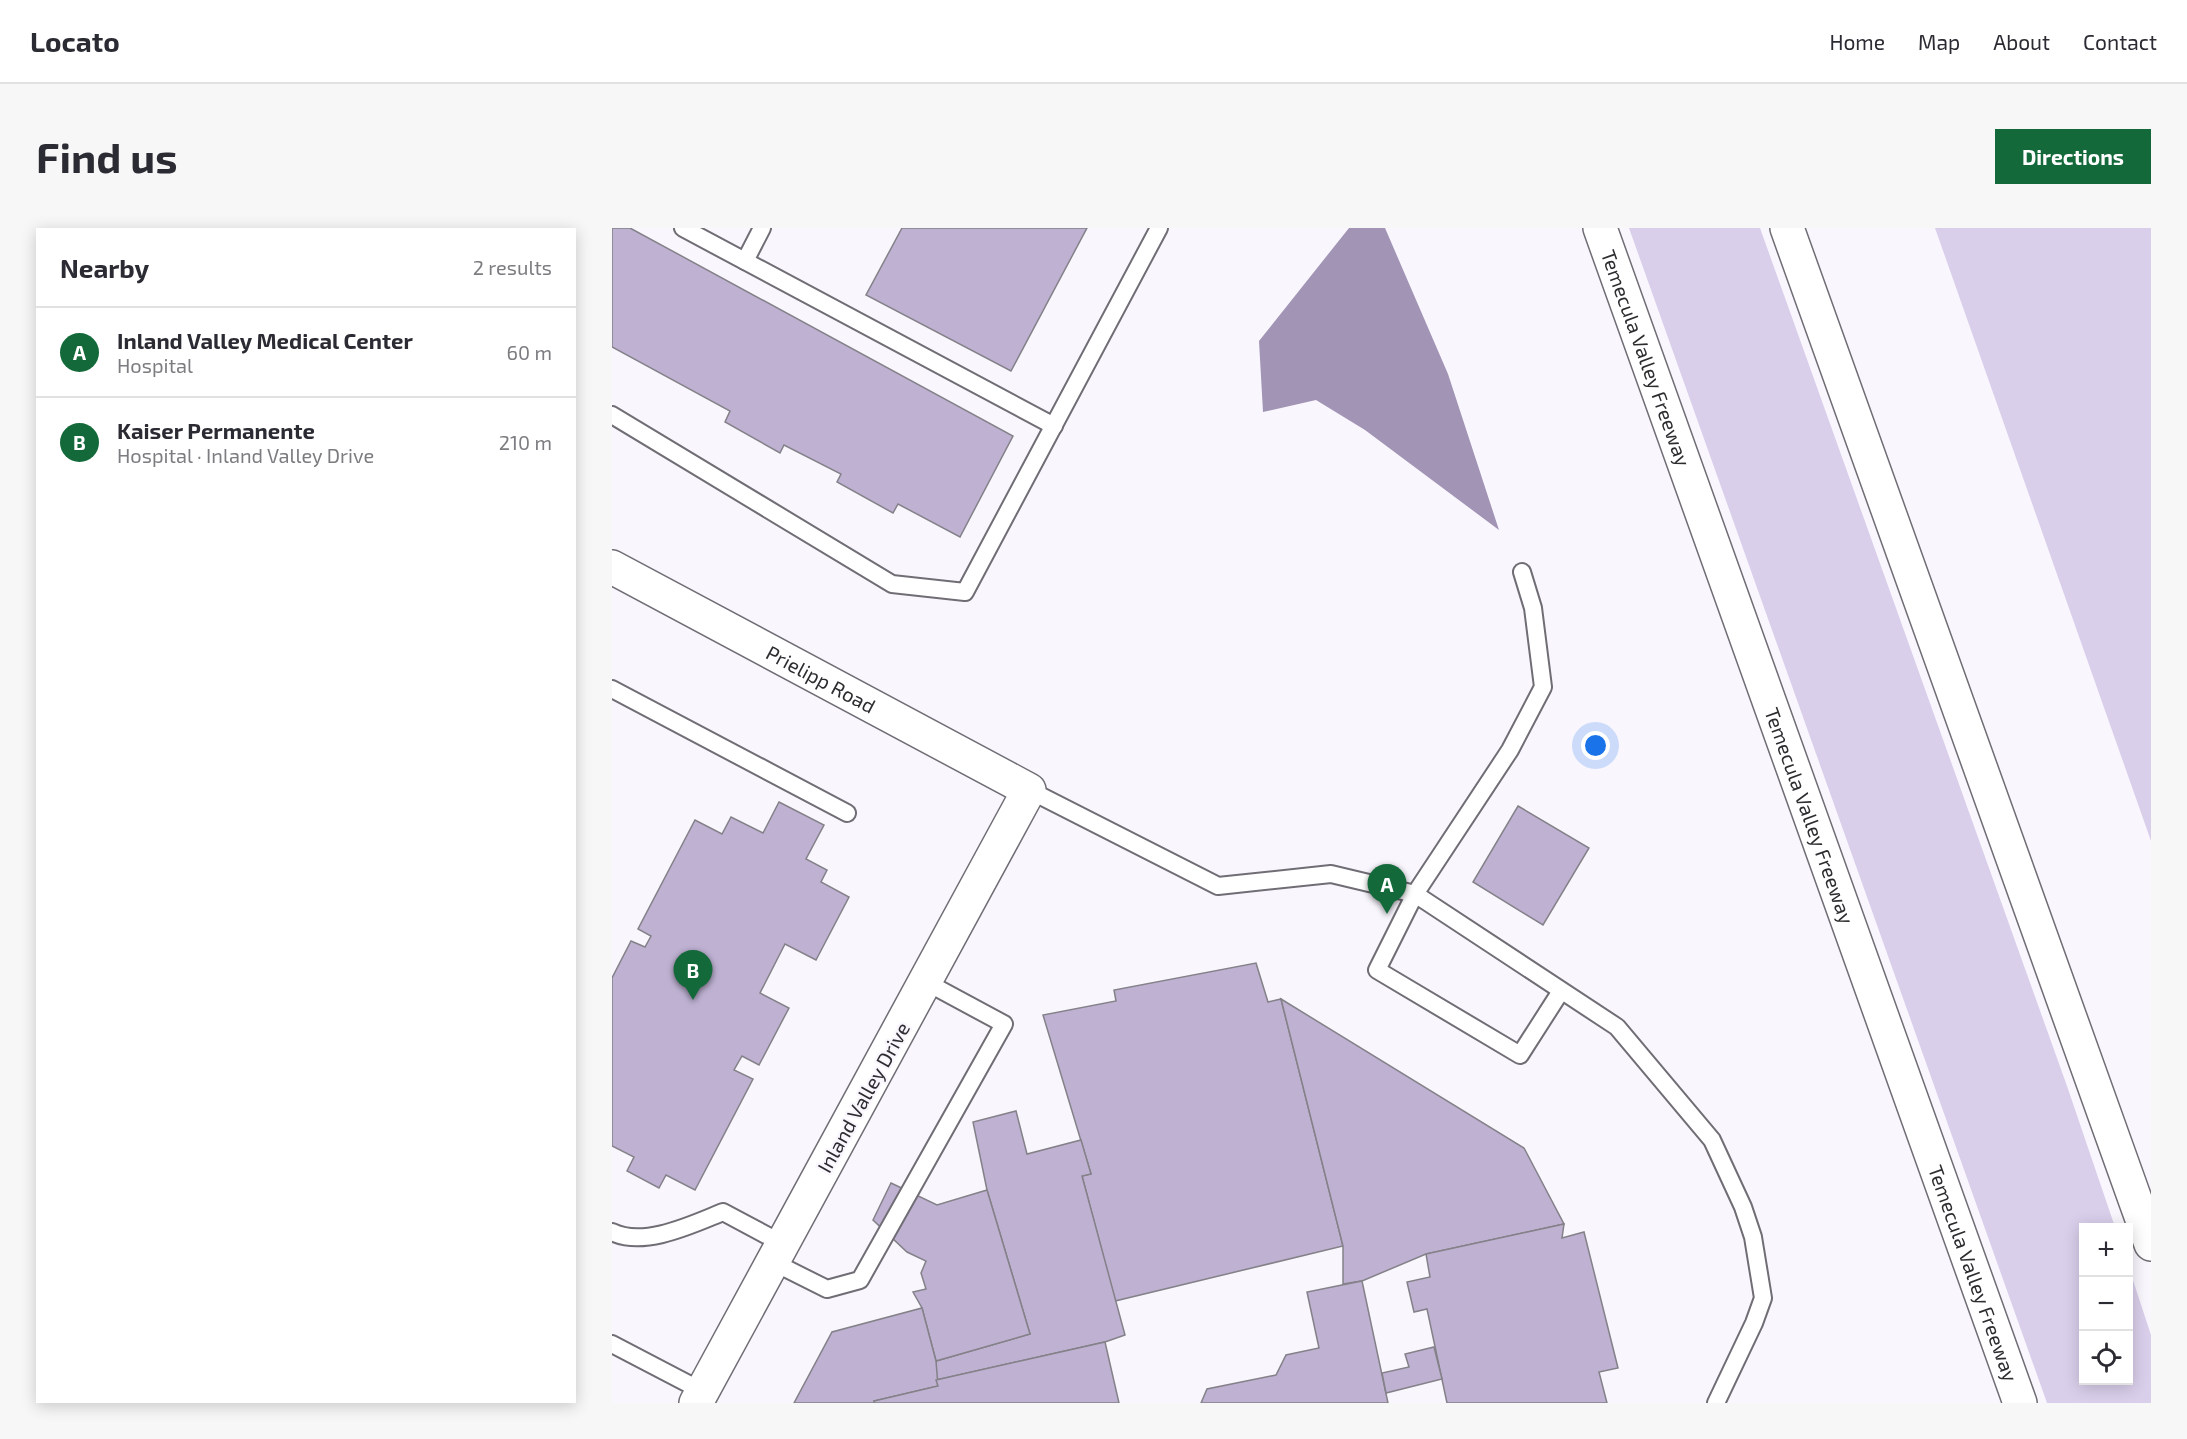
<!DOCTYPE html>
<html lang="en">
<head>
<meta charset="utf-8">
<style>
  :root { --surface:#fff; --page:#f7f7f7; --text:#2b2b33; --muted:#7c7c81; --line:#e1e1e2; --accent:#14693a }
  body { margin:0; font-family:"Exo 2",sans-serif; background:var(--page); color:var(--text) }
  .controls { position:absolute; right:18px; bottom:18px; display:grid; overflow:hidden; border-radius:0px; box-shadow:0 3px 15px #0003 }
  .controls button { width:54px; height:54px; display:grid; place-items:center; padding:0; border:0; border-bottom:2px solid var(--line); background:var(--surface); color:var(--text); font:30px sans-serif }
  .you { position:absolute; left:984px; top:518px; width:21px; height:21px; margin:-15px; border:4px solid #fff; border-radius:50%; background:#1a73e8; box-shadow:0 0 0 9px #1a73e833 }
  .badge { display:grid; place-items:center; width:39px; height:39px; border-radius:50%; background:var(--accent); color:#fff; font-size:20px; font-weight:700 }
  .pin { position:absolute; translate:-50% -50px; filter:drop-shadow(0 2px 3px #0008) }
  .pin::after { content:''; position:absolute; top:32px; width:21px; height:18px; background:inherit; clip-path:polygon(0 0,100% 0,50% 100%) }
  .list { margin:0; padding:0; list-style:none }
  h2 { display:flex; justify-content:space-between; align-items:center; height:78px; margin:0; padding:0 24px; font-size:26px }
  h2 small { font-size:20px; font-weight:400; color:var(--muted) }
  .list li { display:grid; grid-template-columns:39px 1fr auto; gap:18px; align-items:center; box-sizing:border-box; height:90px; padding:0 24px; border-top:2px solid var(--line) }
  .list b { display:block; font-size:22px; white-space:nowrap }
  .list p { margin:0; font-size:20px; white-space:nowrap; color:var(--muted) }
  .list em { font-size:20px; font-style:normal; color:var(--muted) }
  .icon { flex:none; width:33px; height:33px; fill:none; stroke:currentColor; stroke-width:2; stroke-linecap:round; stroke-linejoin:round }
  .map { position:relative; flex:none; width:1539px; height:1175px; overflow:hidden; border-radius:0px }
  header { display:flex; align-items:center; gap:36px; box-sizing:border-box; height:84px; padding:0 30px; background:var(--surface); border-bottom:2px solid var(--line) }
  header strong { font-size:28px }
  nav { display:flex; gap:33px; margin-inline-start:auto; font-size:21px }
  .intro { display:flex; align-items:center; justify-content:space-between; box-sizing:border-box; height:144px; padding:0 36px }
  h1 { margin:0; font-size:42px }
  .button { padding:15px 27px; border-radius:0px; background:var(--accent); color:#fff; font-size:21px; font-weight:700 }
  main { display:flex; gap:36px; padding:0 36px }
  aside { flex:1; background:var(--surface); border-radius:0px; box-shadow:0 3px 15px #0003 }
  .map>svg:first-child { display:block }
</style>
</head>
<body>
<header>
<strong>Locato</strong>
<nav><a>Home</a><a>Map</a><a>About</a><a>Contact</a></nav>
</header>
<div class="intro"><h1>Find us</h1><a class="button">Directions</a></div>
<main>
<aside>
<h2>Nearby<small>2 results</small></h2>
<ul class="list">
<li><span class="badge">A</span><div><b>Inland Valley Medical Center</b><p>Hospital</p></div><em>60 m</em></li>
<li><span class="badge">B</span><div><b>Kaiser Permanente</b><p>Hospital · Inland Valley Drive</p></div><em>210 m</em></li>
</ul>
</aside>
<div class="map">
<svg width="1539" height="1175" viewBox="0 0 1539 1175">
  <rect width="100%" height="100%" fill="#f9f6fe"/>
  <g fill="#dacfeb">
    <path d="M 1017,0 L 1148,0 L 1455,858 L 1503,999 L 1472,1000 L 1472,1152 L 1516,1152 L 1517,1040 L 1539,1107 L 1539,1175 L 1435,1175 Z"/>
    <path d="M 1323,0 L 1539,0 L 1539,613 Z"/>
  </g>
  <path fill="#a194b4" d="M 737,0 L 773,0 L 836,146 L 887,302 L 753,202 L 704,172 L 651,184 L 647,113 Z"/>
  <g fill="#beb1d2" stroke="#848188" stroke-width="1.5">
    <path d="M 0,0 L 18,0 L 401,208 L 348,309 L 286,276 L 281,285 L 225,254 L 229,246 L 172,217 L 168,225 L 113,194 L 118,183 L 0,119 Z"/>
    <path d="M 290,0 L 475,0 L 399,143 L 254,67 Z"/>
    <path d="M 167,574 L 212,597 L 194,631 L 215,642 L 209,654 L 237,669 L 204,732 L 173,716 L 148,765 L 177,780 L 147,837 L 130,828 L 122,842 L 141,851 L 83,962 L 54,947 L 47,960 L 15,943 L 22,929 L 0,918 L 0,750 L 19,713 L 33,719 L 39,708 L 26,701 L 83,592 L 110,606 L 119,589 L 151,605 Z"/>
    <path d="M 906,578 L 977,620 L 931,697 L 861,654 Z"/>
    <path d="M 644,735 L 656,774 L 669,771 L 731,1018 L 503,1073 L 470,948 L 479,946 L 431,787 L 504,773 L 502,762 Z"/>
    <path d="M 669,771 L 912,920 L 952,996 L 814,1026 L 750,1053 L 731,1056 L 731,1018 Z"/>
    <path d="M 404,883 L 415,926 L 469,912 L 479,946 L 470,948 L 513,1107 L 493,1114 L 324,1152 L 324,1133 L 418,1106 L 375,962 L 361,894 Z"/>
    <path d="M 279,955 L 325,977 L 375,962 L 418,1106 L 324,1133 L 310,1080 L 301,1064 L 314,1061 L 309,1045 L 314,1033 L 295,1024 L 261,992 Z"/>
    <path d="M 952,996 L 950,1010 L 972,1004 L 1006,1140 L 987,1144 L 995,1175 L 835,1175 L 815,1081 L 802,1084 L 795,1054 L 818,1049 L 814,1026 Z"/>
    <path d="M 750,1053 L 776,1175 L 589,1175 L 595,1161 L 664,1147 L 674,1127 L 707,1120 L 695,1064 Z"/>
    <path d="M 310,1080 L 324,1133 L 326,1158 L 262,1173 L 263,1175 L 182,1175 L 220,1104 Z"/>
    <path d="M 493,1114 L 507,1175 L 263,1175 L 262,1173 L 326,1158 L 324,1152 Z"/>
    <path d="M 822,1119 L 830,1151 L 774,1165 L 770,1145 L 797,1139 L 793,1126 Z"/>
  </g>
  <g fill="none" stroke-linecap="round" stroke-linejoin="round">
    <g stroke="#706d75" stroke-width="20">
      <g id="lane">
        <path d="M 71,0 L 442,198"/>
        <path d="M 133,33 L 150,0"/>
        <path d="M 0,187 L 280,356 L 353,364 L 547,0"/>
        <path d="M 910,344 L 921,380 L 931,459 L 898,522 L 803,666 L 765,742 L 908,827 L 949,763"/>
        <path d="M 0,461 L 235,585"/>
        <path d="M 417,562 L 606,658 L 719,646 L 803,666 L 1005,799 L 1100,912 L 1131,979 L 1141,1009 L 1151,1070 L 1142,1095 L 1104,1175"/>
        <path d="M 0,1004 C 32,1020 81,996 111,984 L 171,1016"/>
        <path d="M 161,1034 L 215,1061 L 248,1052 L 392,796 L 314,754"/>
        <path d="M 0,1116 L 90,1163"/>
      </g>
    </g>
    <g stroke="#706d75" stroke-width="36">
      <g id="secondary">
        <path id="s1" d="M 0,339 L 417,562 L 84,1175"/>
      </g>
    </g>
    <g stroke="#706d75" stroke-width="36">
      <g id="highway">
        <path id="s2" d="M 988,0 L 1408,1175"/>
        <path d="M 1175,0 L 1539,1016"/>
      </g>
    </g>
    <use href="#lane" stroke="#fff" stroke-width="16"/>
    <use href="#secondary" stroke="#fff" stroke-width="33"/>
    <use href="#highway" stroke="#fff" stroke-width="33"/>
  </g>
  <g text-anchor="middle" dominant-baseline="central" stroke-width="4.5" stroke-linejoin="round" paint-order="stroke">
    <g font-size="20" fill="#2d2c2f" stroke="#f9f6fe">
      <text stroke="none"><textPath href="#s2" startOffset="138">Temecula Valley Freeway</textPath></text>
      <text stroke="none"><textPath href="#s1" startOffset="237">Prielipp Road</textPath></text>
      <text stroke="none"><textPath href="#s2" startOffset="624">Temecula Valley Freeway</textPath></text>
      <text transform="translate(251 869) rotate(-61)">Inland Valley Drive</text>
      <text stroke="none"><textPath href="#s2" startOffset="1110">Temecula Valley Freeway</textPath></text>
    </g>
  </g>
</svg>
<div class="controls">
<button>+</button>
<button>−</button>
<button><svg class="icon" aria-label="locate" viewBox="0 0 24 24"><circle cx="12" cy="12" r="6"/><path d="M12 2v4M12 18v4M2 12h4M18 12h4"/></svg></button>
</div>
<div class="you"></div>
<div class="pin badge" style="left:775px;top:686px">A</div>
<div class="pin badge" style="left:81px;top:772px">B</div>
</div>
</main>
</body>
</html>
